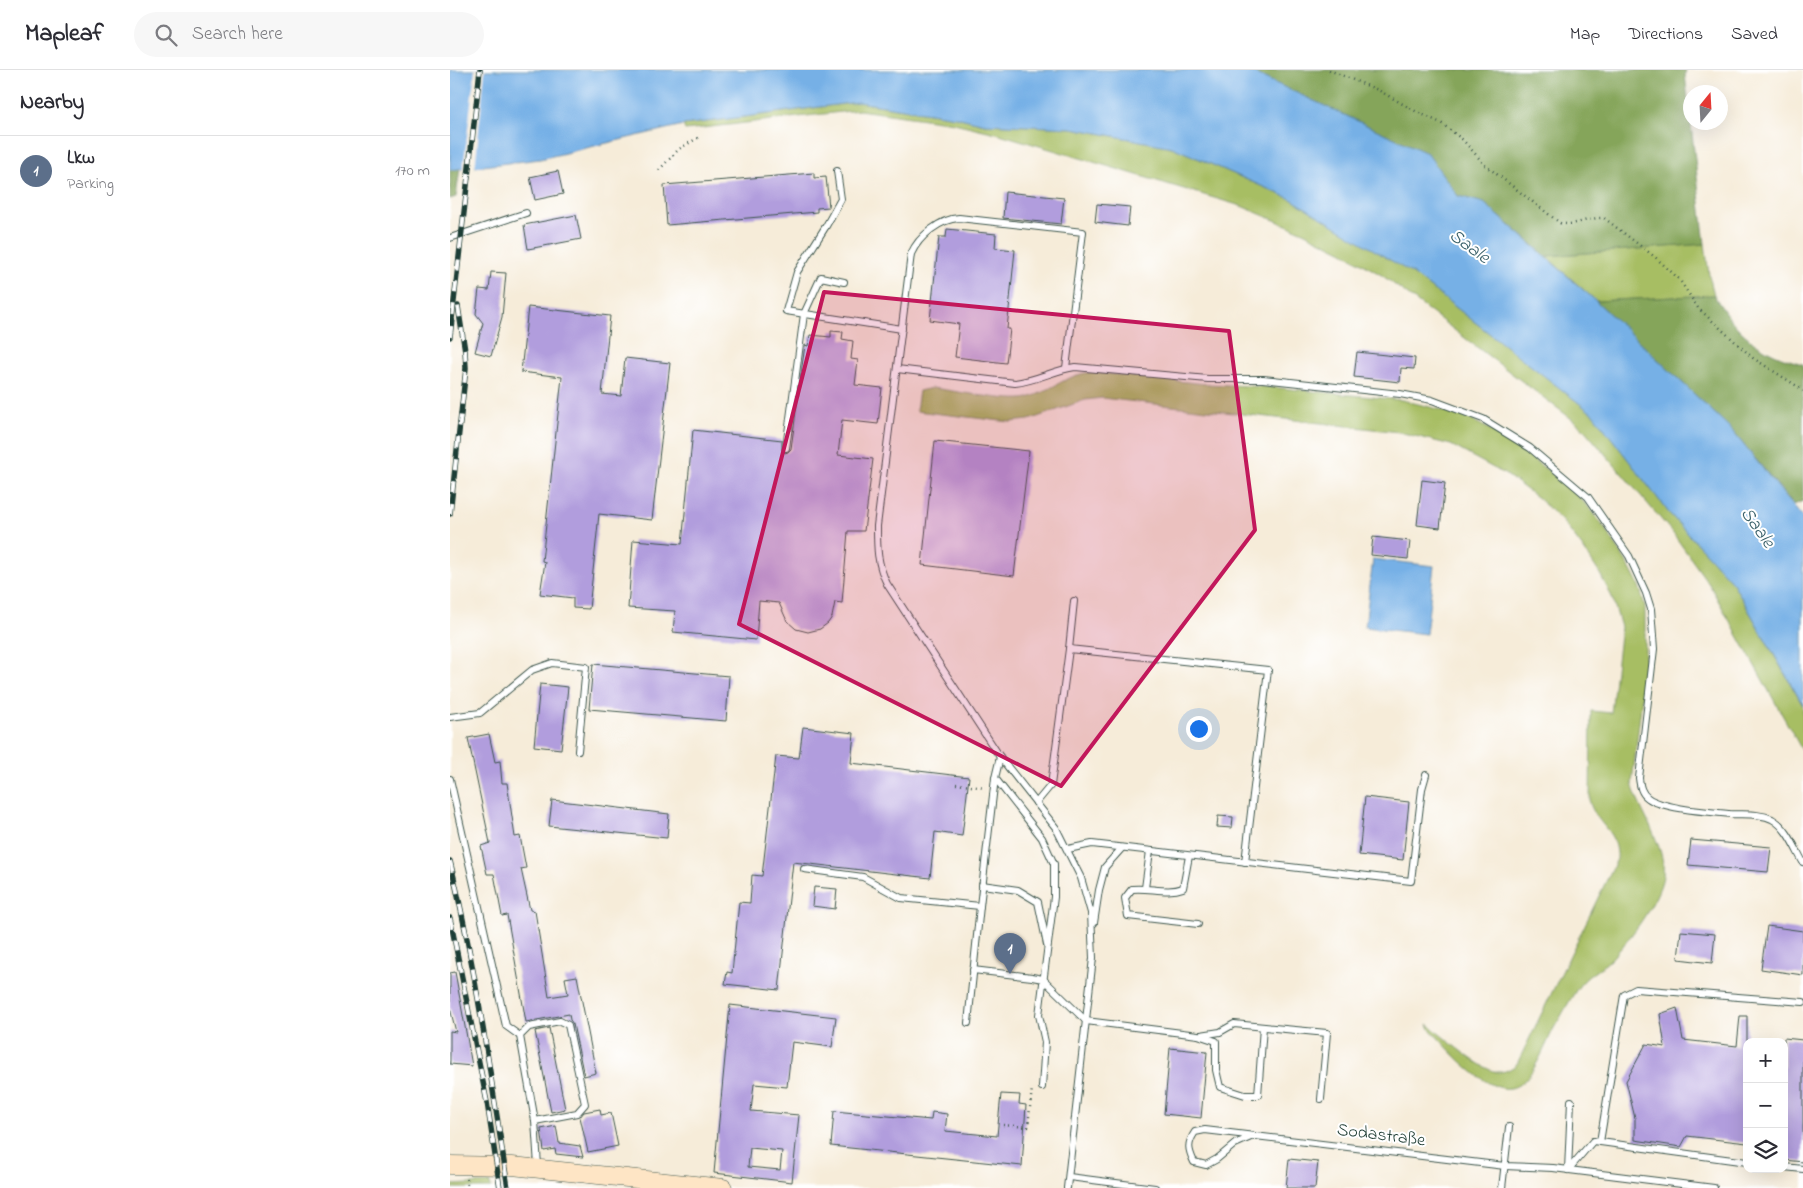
<!DOCTYPE html>
<html lang="en">
<head>
<meta charset="utf-8">
<style>
  :root { --surface:#fff; --page:#f7f7f7; --text:#2b2b33; --muted:#7c7c81; --line:#e1e1e2; --accent:#db2777 }
  body { margin:0; font-family:"Indie Flower",sans-serif; background:var(--page); color:var(--text) }
  .controls { position:absolute; right:15px; bottom:15px; display:grid; overflow:hidden; border-radius:10px; box-shadow:0 5px 20px #0002 }
  .controls button { width:45px; height:45px; display:grid; place-items:center; padding:0; border:0; border-bottom:1px solid var(--line); background:var(--surface); color:var(--text); font:25px sans-serif }
  .compass { position:absolute; left:1233px; top:15px; width:45px; height:45px; border-radius:50%; background:var(--surface); box-shadow:0 5px 20px #0002; rotate:18deg }
  .you { position:absolute; left:748px; top:658px; width:18px; height:18px; margin:-12px; border:4px solid #fff; border-radius:50%; background:#1a73e8; box-shadow:0 0 0 8px #1a73e833 }
  .badge { display:grid; place-items:center; width:32px; height:32px; border-radius:50%; background:var(--accent); color:#fff; font-size:16px; font-weight:700 }
  .pin { position:absolute; translate:-50% -41px; filter:drop-shadow(0 1px 2px #0008) }
  .pin::after { content:''; position:absolute; top:26px; width:18px; height:15px; background:inherit; clip-path:polygon(0 0,100% 0,50% 100%) }
  .list { margin:0; padding:0; list-style:none }
  h2 { display:flex; justify-content:space-between; align-items:center; height:65px; margin:0; padding:0 20px; font-size:21px }
  h2 small { font-size:16px; font-weight:400; color:var(--muted) }
  .list li { display:grid; grid-template-columns:32px 1fr auto; gap:15px; align-items:center; box-sizing:border-box; height:70px; padding:0 20px; border-top:1px solid var(--line) }
  .list b { display:block; font-size:19px; white-space:nowrap }
  .list p { margin:0; font-size:16px; white-space:nowrap; color:var(--muted) }
  .list em { font-size:16px; font-style:normal; color:var(--muted) }
  .icon { flex:none; width:28px; height:28px; fill:none; stroke:currentColor; stroke-width:2; stroke-linecap:round; stroke-linejoin:round }
  .map { position:relative; flex:none; width:1353px; height:1118px; overflow:hidden }
  header { display:flex; align-items:center; gap:30px; box-sizing:border-box; height:70px; padding:0 25px; background:var(--surface); border-bottom:1px solid var(--line) }
  header strong { font-size:24px }
  nav { display:flex; gap:28px; margin-inline-start:auto; font-size:18px }
  .search { width:350px; height:45px; background:var(--page); display:flex; align-items:center; gap:12px; box-sizing:border-box; padding:0 18px; border-radius:28px; color:var(--muted); font-size:19px }
  main { display:flex }
  aside { flex:1; background:var(--surface) }
  .map>svg:first-child { display:block }
</style>
</head>
<body>
<header>
<strong>Mapleaf</strong>
<div class="search"><svg class="icon" aria-label="search" viewBox="0 0 24 24"><circle cx="10" cy="10" r="6"/><path d="M15 15l6 6"/></svg>Search here</div>
<nav><a>Map</a><a>Directions</a><a>Saved</a></nav>
</header>
<main>
<aside>
<h2>Nearby<small></small></h2>
<ul class="list">
<li><span class="badge" style="background:#5c6f8a">1</span><div><b>Lkw</b><p>Parking</p></div><em>170 m</em></li>
</ul>
</aside>
<div class="map">
<svg width="1353" height="1118" viewBox="0 0 1353 1118">
  <rect width="100%" height="100%" fill="#fff"/>
  <filter id="ink" filterUnits="userSpaceOnUse"><feTurbulence type="fractalNoise" baseFrequency=".02" numOctaves="2"/><feDisplacementMap in="SourceGraphic" scale="10" xChannelSelector="R" yChannelSelector="G"/><feConvolveMatrix kernelMatrix="1 2 1 2 8 2 1 2 1" color-interpolation-filters="sRGB"/></filter>
  <filter id="wash" filterUnits="userSpaceOnUse"><feTurbulence type="fractalNoise" baseFrequency=".0096" numOctaves="4" result="noise"/><feDisplacementMap in="SourceGraphic" scale="20" xChannelSelector="R" yChannelSelector="G"/><feGaussianBlur stdDeviation="1.12" result="paint"/><feColorMatrix in="noise" values="0 0 0 0 0 0 0 0 0 0 0 0 0 0 0 0 0 1.4 0 .05"/><feComposite in="paint" operator="in"/></filter>
  <g filter="url(#wash)">
    <rect width="100%" height="100%" fill="#f6ecd9"/>
    <g fill="#a7be64" stroke="#637e4c">
      <path d="M 408,32 L 506,47 L 535,54 L 622,58 L 722,77 L 841,129 L 963,204 L 1143,344 L 1219,443 L 1283,513 L 1353,636 L 1353,682 L 1259,514 L 1222,462 L 1131,356 L 933,206 L 893,182 L 853,162 L 791,136 L 546,63 L 504,53 L 409,40 L 235,60 L 233,55 Z"/>
      <path d="M 1255,174 L 1259,205 L 1264,225 L 1146,231 L 1096,186 Z"/>
      <path d="M 642,302 L 756,314 L 820,317 L 952,330 L 1012,345 L 1047,363 L 1100,402 L 1124,422 L 1143,442 L 1160,466 L 1176,491 L 1189,516 L 1195,536 L 1195,602 L 1182,713 C 1189,743 1217,776 1213,806 C 1209,831 1178,872 1161,889 C 1150,900 1136,905 1127,919 C 1119,931 1112,945 1104,958 C 1095,975 1082,1014 1061,1018 C 1035,1023 997,977 980,959 L 978,954 C 991,965 1034,1003 1049,1002 C 1056,1002 1062,998 1067,994 L 1167,789 C 1169,763 1147,755 1140,733 L 1141,641 L 1161,643 L 1171,557 L 1162,527 L 1150,504 L 1133,478 L 1113,452 L 1089,429 L 1058,406 L 1001,375 L 949,362 L 652,328 L 635,330 L 579,350 L 560,352 L 466,341 L 469,321 L 482,318 C 501,320 563,333 578,328 C 601,321 617,304 642,302 Z"/>
      <path d="M 40,1113 L 41,1118 L 0,1118 L 0,1115 Z"/>
    </g>
    <g fill="#85a55a" stroke="#527147">
      <path d="M 797,0 L 1236,0 L 1235,4 L 1255,174 L 1096,186 L 1034,133 L 1008,126 L 977,83 Z"/>
      <path d="M 10,98 L 6,127 L 0,129 L 0,100 Z"/>
      <path d="M 1264,225 C 1286,263 1310,283 1353,294 L 1353,431 L 1344,435 L 1279,357 L 1146,231 Z"/>
    </g>
    <g fill="#76b0e6" stroke="#4a768d">
      <path d="M 0,0 L 797,0 L 977,83 L 1008,126 L 1034,133 L 1146,231 L 1279,357 L 1353,448 L 1353,635 L 1283,513 L 1219,443 L 1143,344 L 963,204 L 841,129 L 722,77 L 622,58 L 535,54 L 506,47 L 408,32 L 233,55 L 90,89 L 0,100 Z"/>
      <path d="M 923,489 L 984,496 L 976,564 L 915,557 Z"/>
    </g>
    <path fill="#f6ecd9" d="M 25,0 L 35,0 L 25,99 L 13,100 Z"/>
    <g id="blocks">
      <g fill="#b19ddd" fill-rule="evenodd">
        <path d="M 108,101 L 113,124 L 85,130 L 80,107 Z"/>
        <path d="M 364,103 L 364,108 L 376,107 L 379,137 L 367,138 L 367,142 L 217,155 L 214,115 Z"/>
        <path d="M 555,122 L 614,128 L 611,154 L 553,148 Z"/>
        <path d="M 647,134 L 680,137 L 678,156 L 645,152 Z"/>
        <path d="M 126,145 L 131,169 L 78,179 L 74,155 Z"/>
        <path d="M 497,159 L 546,164 L 545,178 L 565,180 L 557,259 L 560,259 L 556,293 L 505,287 L 509,254 L 480,250 L 489,167 L 496,167 Z"/>
        <path d="M 41,202 L 56,203 L 52,247 L 41,286 L 25,282 L 33,253 L 26,244 L 29,219 L 39,220 Z"/>
        <path d="M 78,237 L 160,246 L 152,324 L 171,326 L 175,288 L 220,293 L 202,450 L 149,444 L 139,539 L 123,538 L 123,528 L 90,524 L 95,492 L 92,491 L 112,307 L 71,302 Z"/>
        <path d="M 381,261 L 393,262 L 392,269 L 403,271 L 401,289 L 408,290 L 405,315 L 432,318 L 428,354 L 392,350 L 388,385 L 423,389 L 414,461 L 398,461 L 392,533 L 385,532 L 382,547 L 378,553 L 370,559 L 358,562 L 346,559 L 337,551 L 329,533 L 309,531 L 306,570 L 223,562 L 225,541 L 178,538 L 183,470 L 232,474 L 243,360 L 332,370 L 332,380 L 335,383 L 338,382 L 341,379 L 355,275 L 358,276 L 360,265 L 381,267 Z"/>
        <path d="M 907,282 L 965,288 L 964,299 L 951,298 L 950,312 L 904,307 Z"/>
        <path d="M 485,371 L 579,381 L 564,506 L 472,495 Z"/>
        <path d="M 972,410 L 995,413 L 990,458 L 967,455 Z"/>
        <path d="M 923,467 L 960,471 L 958,489 L 921,485 Z"/>
        <path d="M 143,594 L 279,606 L 276,651 L 139,639 Z"/>
        <path d="M 90,614 L 118,617 L 111,679 L 84,676 Z"/>
        <path d="M 353,657 L 404,663 L 401,693 L 519,707 L 512,766 L 485,762 L 480,808 L 343,792 L 329,920 L 275,914 L 277,902 L 282,903 L 289,832 L 300,833 L 302,805 L 312,806 L 326,686 L 349,688 Z"/>
        <path d="M 39,664 L 45,692 L 50,691 L 52,713 L 57,713 L 65,767 L 70,766 L 76,798 L 71,799 L 80,840 L 85,841 L 99,927 L 118,924 L 115,908 L 127,906 L 146,1003 L 134,1006 L 123,954 L 120,950 L 119,944 L 76,952 L 57,845 L 52,846 L 44,804 L 37,804 L 31,776 L 40,773 L 18,668 Z"/>
        <path d="M 915,727 L 959,732 L 953,790 L 909,785 Z"/>
        <path d="M 102,730 L 219,744 L 217,768 L 99,756 Z"/>
        <path d="M 768,746 L 783,747 L 782,758 L 767,757 Z"/>
        <path d="M 1241,770 L 1321,777 L 1318,802 L 1238,795 Z"/>
        <path d="M 364,817 L 387,819 L 385,839 L 362,836 Z"/>
        <path d="M 1317,856 L 1353,861 L 1353,905 L 1311,899 Z"/>
        <path d="M 1231,861 L 1265,864 L 1262,893 L 1228,889 Z"/>
        <path d="M 5,902 L 16,962 L 22,996 L 0,994 L 0,961 L 6,962 L 0,938 L 0,903 Z"/>
        <path d="M 280,935 L 386,947 L 382,977 L 342,972 L 337,1017 L 304,1014 L 301,1041 L 349,1045 L 342,1112 L 264,1103 ZM 300,1078 L 332,1081 L 330,1100 L 298,1097 Z"/>
        <path d="M 1227,938 L 1233,970 L 1287,976 L 1290,946 L 1297,946 L 1297,1073 L 1237,1066 L 1231,1077 L 1185,1070 L 1185,1048 L 1176,1011 L 1196,974 L 1215,977 L 1210,944 Z"/>
        <path d="M 99,958 L 115,1039 L 101,1042 L 85,961 Z"/>
        <path d="M 1334,968 L 1353,970 L 1353,1092 L 1334,1090 Z"/>
        <path d="M 720,978 L 757,982 L 751,1048 L 714,1044 Z"/>
        <path d="M 551,1024 L 570,1025 L 569,1034 L 576,1035 L 572,1096 L 381,1076 L 384,1041 L 481,1050 L 482,1042 L 497,1044 L 495,1061 L 547,1066 Z"/>
        <path d="M 150,1039 L 151,1045 L 161,1043 L 168,1076 L 138,1082 L 130,1047 L 134,1042 Z"/>
        <path d="M 106,1056 L 109,1073 L 130,1076 L 133,1087 L 106,1084 L 105,1079 L 94,1081 L 91,1059 Z"/>
        <path d="M 839,1089 L 868,1092 L 865,1118 L 836,1118 Z"/>
      </g>
    </g>
  </g>
  <g filter="url(#ink)">
    <use href="#blocks" fill-opacity="0" stroke="#3f574d" stroke-width="1"/>
    <g fill="none" stroke-linecap="round" stroke-linejoin="round">
      <g stroke="#3f574d" stroke-width="8">
        <g id="service">
          <path d="M 387,101 L 391,129 L 376,156 L 347,202 L 336,241 L 452,259"/>
          <path d="M 0,168 L 76,143"/>
          <path d="M 616,298 L 633,162 L 509,148 C 490,149 469,166 461,184 L 427,456 C 427,479 427,493 437,514 L 550,687 L 606,758 L 631,808 L 641,843 L 643,888 L 617,1118"/>
          <path d="M 447,299 L 565,313 C 586,311 604,300 625,297 L 758,309 L 813,309 L 950,324 L 982,330 L 1033,349 L 1080,378 L 1138,427 L 1179,486 L 1196,523 L 1201,539 L 1204,579 L 1189,708 C 1190,716 1191,723 1198,728 C 1213,739 1261,742 1280,744 C 1294,745 1309,743 1322,749 C 1337,757 1345,778 1353,792"/>
          <path d="M 336,378 L 354,244 L 371,207 L 394,212"/>
          <path d="M 619,579 L 624,531"/>
          <path d="M 0,647 L 30,643 L 82,600 L 102,593 L 136,597 L 128,681"/>
          <path d="M 545,708 L 592,768 L 604,794 L 604,827 L 589,945 L 595,972 L 592,1017"/>
          <path d="M 0,709 L 56,956 L 70,966"/>
          <path d="M 586,733 L 601,715 L 619,579 L 818,600 L 795,792"/>
          <path d="M 618,779 L 642,774 L 961,811 L 972,719 L 976,705"/>
          <path d="M 739,786 L 733,818 C 717,824 699,817 682,819 L 675,828 L 678,846 L 748,854"/>
          <path d="M 354,799 L 413,807 L 451,828 L 530,836"/>
          <path d="M 532,815 L 568,820 L 588,832 L 597,875"/>
          <path d="M 695,818 L 700,781"/>
          <path d="M 644,853 L 649,820 L 655,797 L 672,778"/>
          <path d="M 523,900 L 582,907 L 593,909 L 636,951 L 748,965 L 766,971 L 766,1000 L 770,1017 L 795,1025 L 808,1025 L 813,957"/>
          <path d="M 518,953 L 530,836 L 545,708 L 550,687"/>
          <path d="M 751,965 L 770,962 L 784,954 L 877,963 L 871,1029"/>
          <path d="M 85,1051 L 127,1043 L 135,1034 L 118,955 L 110,951 L 79,957 L 70,966 L 85,1051 L 88,1096"/>
          <path d="M 803,1066 L 785,1074 L 767,1089 L 756,1095 L 744,1092 C 738,1079 737,1074 745,1062 L 755,1060 L 1055,1096 L 1103,1098 L 1264,1118"/>
          <path d="M 1150,1072 L 1174,925 L 1186,919 L 1353,932"/>
          <path d="M 1334,1097 L 1353,1099"/>
          <path d="M 1118,1100 L 1143,1071 L 1297,1092"/>
          <path d="M 1118,1100 L 1121,1031"/>
          <path d="M 619,1107 L 705,1118"/>
          <path d="M 1052,1118 L 1059,1057"/>
        </g>
      </g>
      <g stroke="#3f574d" stroke-width="19">
        <path id="secondary" d="M 0,1095 L 62,1096 L 273,1118"/>
      </g>
      <g stroke="#3f574d" stroke-width="2.5" stroke-dasharray="1 4" stroke-linecap="butt">
        <path d="M 879,0 L 928,20 L 967,42 L 991,53 L 1013,70 L 1035,95 L 1110,153 C 1126,157 1137,147 1154,148 L 1205,187 L 1229,209 L 1248,238 L 1303,288 L 1350,318 L 1353,321"/>
        <path d="M 209,100 L 229,79 L 251,66"/>
        <path d="M 506,714 L 535,718"/>
        <path d="M 553,1055 L 578,1057 L 582,1018"/>
        <path d="M 17,1109 L 18,1118"/>
      </g>
      <use href="#service" stroke="#fff" stroke-width="6"/>
      <use href="#secondary" stroke="#fee5c5" stroke-width="18"/>
      <g stroke="#1f3d34" stroke-width="5.5">
        <g id="rail">
          <path d="M 0,267 L 30,0"/>
          <path d="M 0,444 L 16,298 L 15,281 L 8,236"/>
          <path d="M 0,791 C 26,899 41,1009 58,1118"/>
          <path d="M 0,848 L 37,1032 L 50,1118"/>
        </g>
      </g>
      <use href="#rail" stroke="#fff" stroke-width="4" stroke-dasharray="11" stroke-linecap="butt"/>
    </g>
  </g>
  <path fill="#c2185b" fill-opacity="0.2" stroke="#c2185b" stroke-width="4" stroke-linejoin="round" d="M 374,222 L 779,261 L 805,460 L 611,716 L 289,554 Z"/>
  <g text-anchor="middle" dominant-baseline="central" stroke-width="4" stroke-linejoin="round" paint-order="stroke">
    <g font-size="18" fill="#1f3d34" stroke="#fff">
      <text transform="translate(931 1066) rotate(7)">Sodastraße</text>
    </g>
    <g font-size="19" font-style="italic" fill="#396069" stroke="#fff">
      <text transform="translate(1019 177) rotate(36)">Saale</text>
      <text transform="translate(1307 458) rotate(55)">Saale</text>
    </g>
  </g>
</svg>
<div class="controls">
<button>+</button>
<button>−</button>
<button><svg class="icon" aria-label="layers" viewBox="0 0 24 24"><path d="M12 4l9 5-9 5-9-5zM3 14l9 5 9-5"/></svg></button>
</div>
<svg class="compass" viewBox="-18 -18 36 36"><path d="M0-13l5 13h-10z" fill="#e53935"/><path d="M0 13l5-13h-10z" fill="#7c7c81"/></svg>
<div class="you"></div>
<div class="pin badge" style="left:560px;top:904px;background:#5c6f8a">1</div>
</div>
</main>
</body>
</html>
